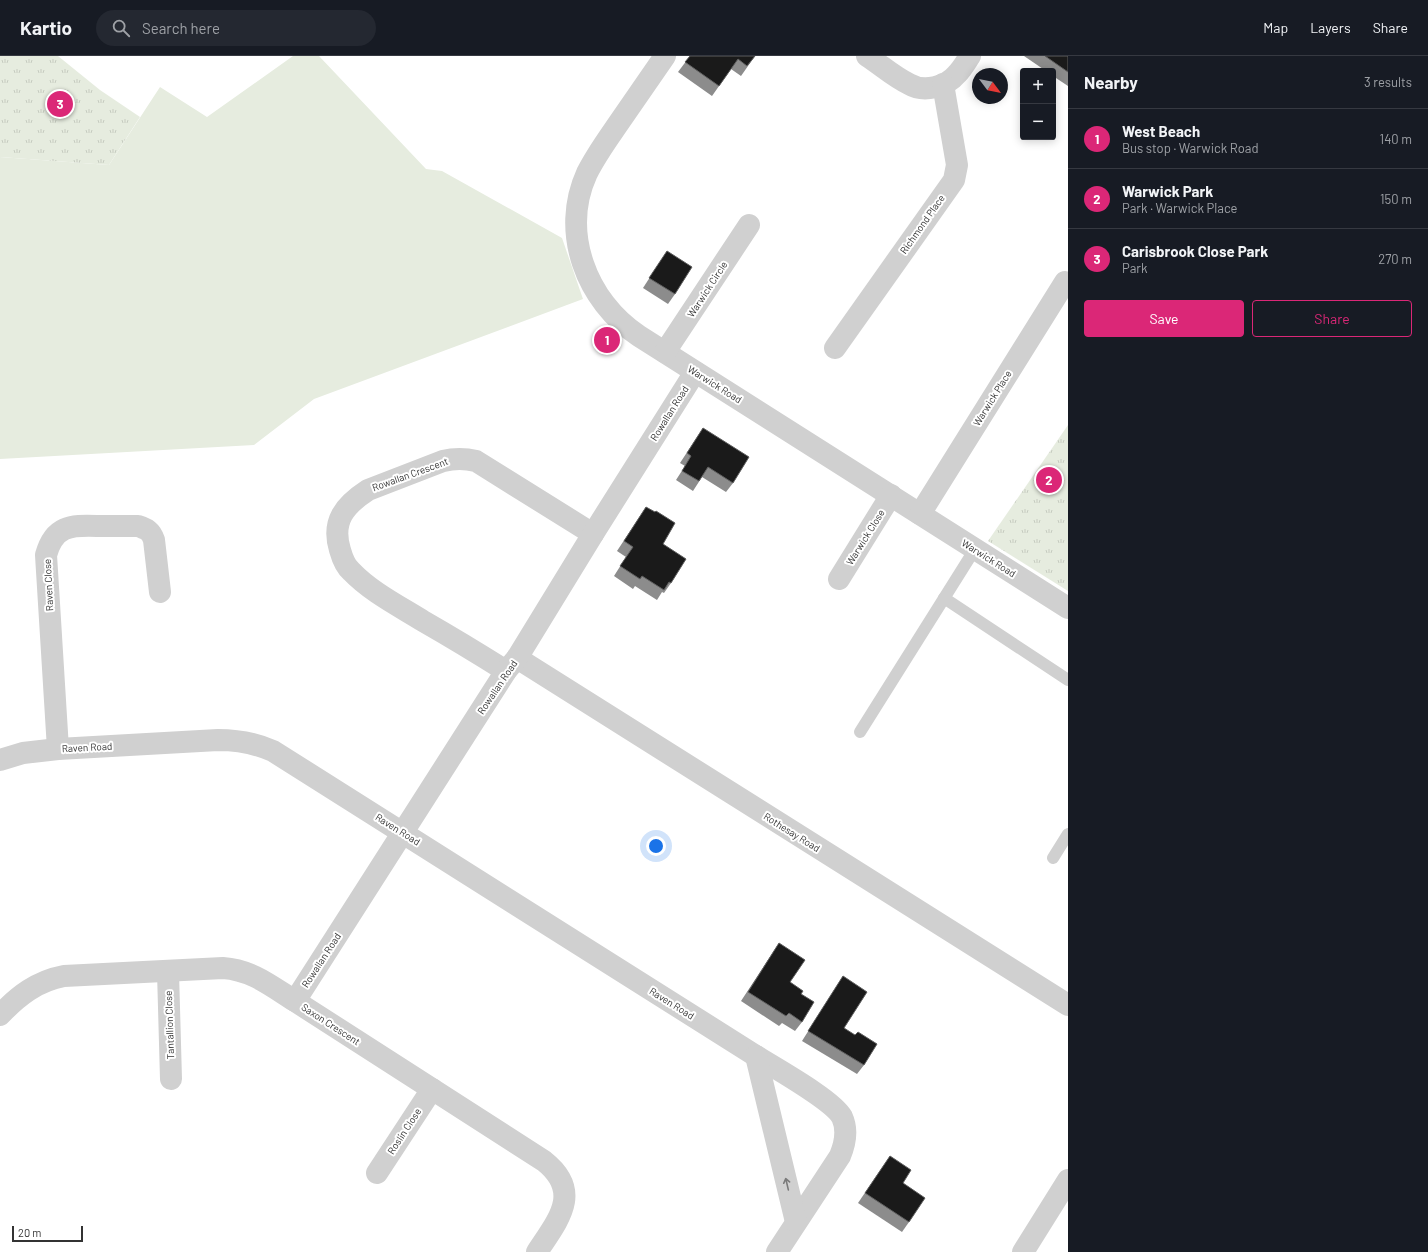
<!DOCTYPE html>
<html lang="en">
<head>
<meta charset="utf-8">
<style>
	body { margin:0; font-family:Barlow,sans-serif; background:#242831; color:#f1f3f6 }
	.controls { position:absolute; right:12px; top:12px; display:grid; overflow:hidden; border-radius:4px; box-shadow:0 2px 10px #0003 }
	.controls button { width:36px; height:36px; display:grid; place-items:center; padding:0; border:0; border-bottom:1px solid #363941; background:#171b24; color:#f1f3f6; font:20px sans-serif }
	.compass { position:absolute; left:972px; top:12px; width:36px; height:36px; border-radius:50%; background:#171b24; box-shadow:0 2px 10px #0003; rotate:122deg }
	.scale { position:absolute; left:12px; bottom:10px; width:71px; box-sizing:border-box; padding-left:4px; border:2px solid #333; border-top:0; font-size:11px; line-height:14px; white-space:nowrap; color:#333; -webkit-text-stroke:3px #fff; paint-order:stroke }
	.you { position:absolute; left:656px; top:790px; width:14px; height:14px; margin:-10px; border:3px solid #fff; border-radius:50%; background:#1a73e8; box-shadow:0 0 0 6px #1a73e833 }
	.badge { display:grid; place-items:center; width:26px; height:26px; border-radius:50%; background:#db2777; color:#fff; font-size:13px; font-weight:700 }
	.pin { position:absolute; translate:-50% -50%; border:2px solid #fff; box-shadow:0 1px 4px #0006 }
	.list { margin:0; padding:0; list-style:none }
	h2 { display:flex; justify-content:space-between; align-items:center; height:52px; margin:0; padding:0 16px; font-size:17px }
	h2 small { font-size:13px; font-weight:400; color:#9ea1a6 }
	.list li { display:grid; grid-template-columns:26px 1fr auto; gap:12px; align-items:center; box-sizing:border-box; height:60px; padding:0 16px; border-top:1px solid #363941 }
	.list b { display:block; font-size:15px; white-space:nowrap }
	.list p { margin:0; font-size:13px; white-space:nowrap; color:#9ea1a6 }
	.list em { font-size:13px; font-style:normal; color:#9ea1a6 }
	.actions { display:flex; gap:8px; padding:12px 16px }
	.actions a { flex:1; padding:9px 0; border:1px solid #db2777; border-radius:4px; text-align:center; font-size:14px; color:#db2777 }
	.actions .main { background:#db2777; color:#fff }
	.icon { flex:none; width:22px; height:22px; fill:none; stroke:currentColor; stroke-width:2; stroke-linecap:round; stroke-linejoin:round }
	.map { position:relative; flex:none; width:1068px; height:1196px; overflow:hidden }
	header { display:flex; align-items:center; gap:24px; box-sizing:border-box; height:56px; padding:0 20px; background:#171b24; border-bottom:1px solid #363941 }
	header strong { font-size:19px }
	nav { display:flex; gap:22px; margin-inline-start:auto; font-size:14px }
	.search { width:280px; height:36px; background:#242831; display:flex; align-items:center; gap:10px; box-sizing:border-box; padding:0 14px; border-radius:22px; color:#9ea1a6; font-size:15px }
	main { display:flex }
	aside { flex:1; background:#171b24 }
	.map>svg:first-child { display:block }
	.grass { fill:#e6ecdf }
	.park { fill:url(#park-tufts) }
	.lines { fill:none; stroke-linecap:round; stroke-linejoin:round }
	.lane { stroke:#d0d0d0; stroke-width:12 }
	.street { stroke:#d0d0d0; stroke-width:22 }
	.wall { fill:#8c8c8c }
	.building { fill:#1a1a1a; stroke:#5f5f5f }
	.oneway { stroke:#7a7a7a }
	.labels { text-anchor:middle; stroke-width:4; stroke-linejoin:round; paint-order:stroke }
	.street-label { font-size:10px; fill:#333; stroke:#fff }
</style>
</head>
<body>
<header>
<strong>Kartio</strong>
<div class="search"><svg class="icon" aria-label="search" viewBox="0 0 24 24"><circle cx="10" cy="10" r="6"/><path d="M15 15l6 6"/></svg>Search here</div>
<nav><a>Map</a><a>Layers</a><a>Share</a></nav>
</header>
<main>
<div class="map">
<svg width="1068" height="1196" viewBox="0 0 1068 1196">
	<defs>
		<pattern id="park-tufts" width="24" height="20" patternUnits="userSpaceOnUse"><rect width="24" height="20" fill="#e6ecdf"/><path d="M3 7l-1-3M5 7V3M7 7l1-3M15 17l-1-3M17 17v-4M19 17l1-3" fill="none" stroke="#c6cbc0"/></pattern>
	</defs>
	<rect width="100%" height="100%" fill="#fff"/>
	<path class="grass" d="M293,0H319L426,113L442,115L562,182L583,243L314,343L254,389L0,403V101L109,109L160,31L207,61Z"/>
	<g class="park">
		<path d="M0,0H58L100,34L140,61L109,109L0,101Z"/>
		<path d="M1068,369V535L988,485Z"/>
	</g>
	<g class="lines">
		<g class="lane">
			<path d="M944,542L1068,624"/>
			<path d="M860,676L975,493"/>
			<path d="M1053,802L1068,778"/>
		</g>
		<g class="street">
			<path d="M665,0C649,23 634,45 618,68C607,84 596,99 587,117C560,176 586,245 639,280L1068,552"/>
			<path d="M867,0C881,9 894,21 909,28C924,37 946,31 957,18C962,13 966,6 970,0"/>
			<path d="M835,292L954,124L957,109L943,28"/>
			<path d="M665,296L749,169"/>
			<path d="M920,458L1065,226"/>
			<path d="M839,523L891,439"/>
			<path d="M517,602L1068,949"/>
			<path d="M506,615C479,598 451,581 423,565C399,550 371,536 351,515C345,510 342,501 340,494C331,465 345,449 368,434L443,405C455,402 464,402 476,405L593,478"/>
			<path d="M58,693L46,499C54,470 70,469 97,470C111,470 124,470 138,470C147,473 151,475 154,484L160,536"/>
			<path d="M0,704L23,697L58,693L218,684C238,684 255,687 273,695L756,1000C775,1012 833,1044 842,1061C848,1074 845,1088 840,1100L777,1196"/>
			<path d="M168,916L171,1023"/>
			<path d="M295,945L506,615L517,602L593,478L695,316"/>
			<path d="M0,959C18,940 37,925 64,920L223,912C252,914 271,930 295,945L544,1105C583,1136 558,1164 537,1196"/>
			<path d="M756,1000L796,1166"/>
			<path d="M377,1117L432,1033"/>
			<path d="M1023,1196L1068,1124"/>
		</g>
	</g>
	<g class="wall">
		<path d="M690,0H755L741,20L731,13L712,40L678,16Z"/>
		<path d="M1024,0H1068V30L1053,20V15H1046Z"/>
		<path d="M667,195L675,238L668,248L643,232Z"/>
		<path d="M703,372L733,427L726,436L702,421L693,435L676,424L685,410L680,407Z"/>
		<path d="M646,451L663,488L671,527L664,537L662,536L657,544L635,530L633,533L614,520L626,501L617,495Z"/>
		<path d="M779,887L790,926L801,938L802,966L795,975L782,967L779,970L741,945Z"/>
		<path d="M843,920L844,972L864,1009L857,1018L802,985Z"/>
		<path d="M890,1100L903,1127L909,1166L902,1176L858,1147Z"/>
	</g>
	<g class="building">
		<path d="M690,0H755L747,10L738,3L719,30L685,6Z"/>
		<path d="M1045,0H1068V16Z"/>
		<path d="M667,195L692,211L675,238L649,222Z"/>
		<path d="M703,372L749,401L733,427L708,411L699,425L682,415L691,400L687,397Z"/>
		<path d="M646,451L655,456L656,455L675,467L663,488L686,503L671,527L669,526L664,534L642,520L640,523L620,510L633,491L624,485Z"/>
		<path d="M779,887L805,904L790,926L803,935L801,938L814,946L802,966L789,957L786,960L748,936Z"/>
		<path d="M843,920L867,936L844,972L855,979L858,976L877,988L864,1009L808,975Z"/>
		<path d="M890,1100L911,1114L903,1127L925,1142L909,1166L865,1137Z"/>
	</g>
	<defs><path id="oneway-shaft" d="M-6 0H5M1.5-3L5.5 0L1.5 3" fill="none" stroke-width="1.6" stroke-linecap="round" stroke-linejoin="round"/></defs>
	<use class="oneway" href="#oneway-shaft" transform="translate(787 1128) rotate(-103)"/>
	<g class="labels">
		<g class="street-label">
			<text transform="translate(922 168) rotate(-55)" y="4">Richmond Place</text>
			<text transform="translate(707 233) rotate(-57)" y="4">Warwick Circle</text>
			<text transform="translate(715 328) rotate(32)" y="4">Warwick Road</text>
			<text transform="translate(992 342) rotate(-58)" y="4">Warwick Place</text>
			<text transform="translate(669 357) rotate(-58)" y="4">Rowallan Road</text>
			<text transform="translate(410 418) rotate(-20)" y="4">Rowallan Crescent</text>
			<text transform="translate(865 481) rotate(-58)" y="4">Warwick Close</text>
			<text transform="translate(989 502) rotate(32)" y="4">Warwick Road</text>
			<text transform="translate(48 529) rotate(-93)" y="4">Raven Close</text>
			<text transform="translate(497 631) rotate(-56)" y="4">Rowallan Road</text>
			<text transform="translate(87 691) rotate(-3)" y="4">Raven Road</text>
			<text transform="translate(398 773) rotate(32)" y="4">Raven Road</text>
			<text transform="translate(792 776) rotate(32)" y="4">Rothesay Road</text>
			<text transform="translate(321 904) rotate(-57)" y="4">Rowallan Road</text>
			<text transform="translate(672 947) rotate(32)" y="4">Raven Road</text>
			<text transform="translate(331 968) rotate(33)" y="4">Saxon Crescent</text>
			<text transform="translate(169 969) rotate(-92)" y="4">Tantallion Close</text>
			<text transform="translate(404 1075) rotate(-57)" y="4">Roslin Close</text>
		</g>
	</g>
</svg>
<div class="controls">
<button>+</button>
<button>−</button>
</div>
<svg class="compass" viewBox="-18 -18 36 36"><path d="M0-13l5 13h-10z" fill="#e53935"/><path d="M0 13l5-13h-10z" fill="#9ea1a6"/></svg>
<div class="scale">20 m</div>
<div class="you"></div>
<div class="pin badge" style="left:607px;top:284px">1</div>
<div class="pin badge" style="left:1049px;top:424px">2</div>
<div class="pin badge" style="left:60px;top:48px">3</div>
</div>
<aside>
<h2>Nearby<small>3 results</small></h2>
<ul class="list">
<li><span class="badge">1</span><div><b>West Beach</b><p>Bus stop · Warwick Road</p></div><em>140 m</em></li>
<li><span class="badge">2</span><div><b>Warwick Park</b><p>Park · Warwick Place</p></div><em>150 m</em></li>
<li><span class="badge">3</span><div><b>Carisbrook Close Park</b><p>Park</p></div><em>270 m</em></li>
</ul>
<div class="actions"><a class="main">Save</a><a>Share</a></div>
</aside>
</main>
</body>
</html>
